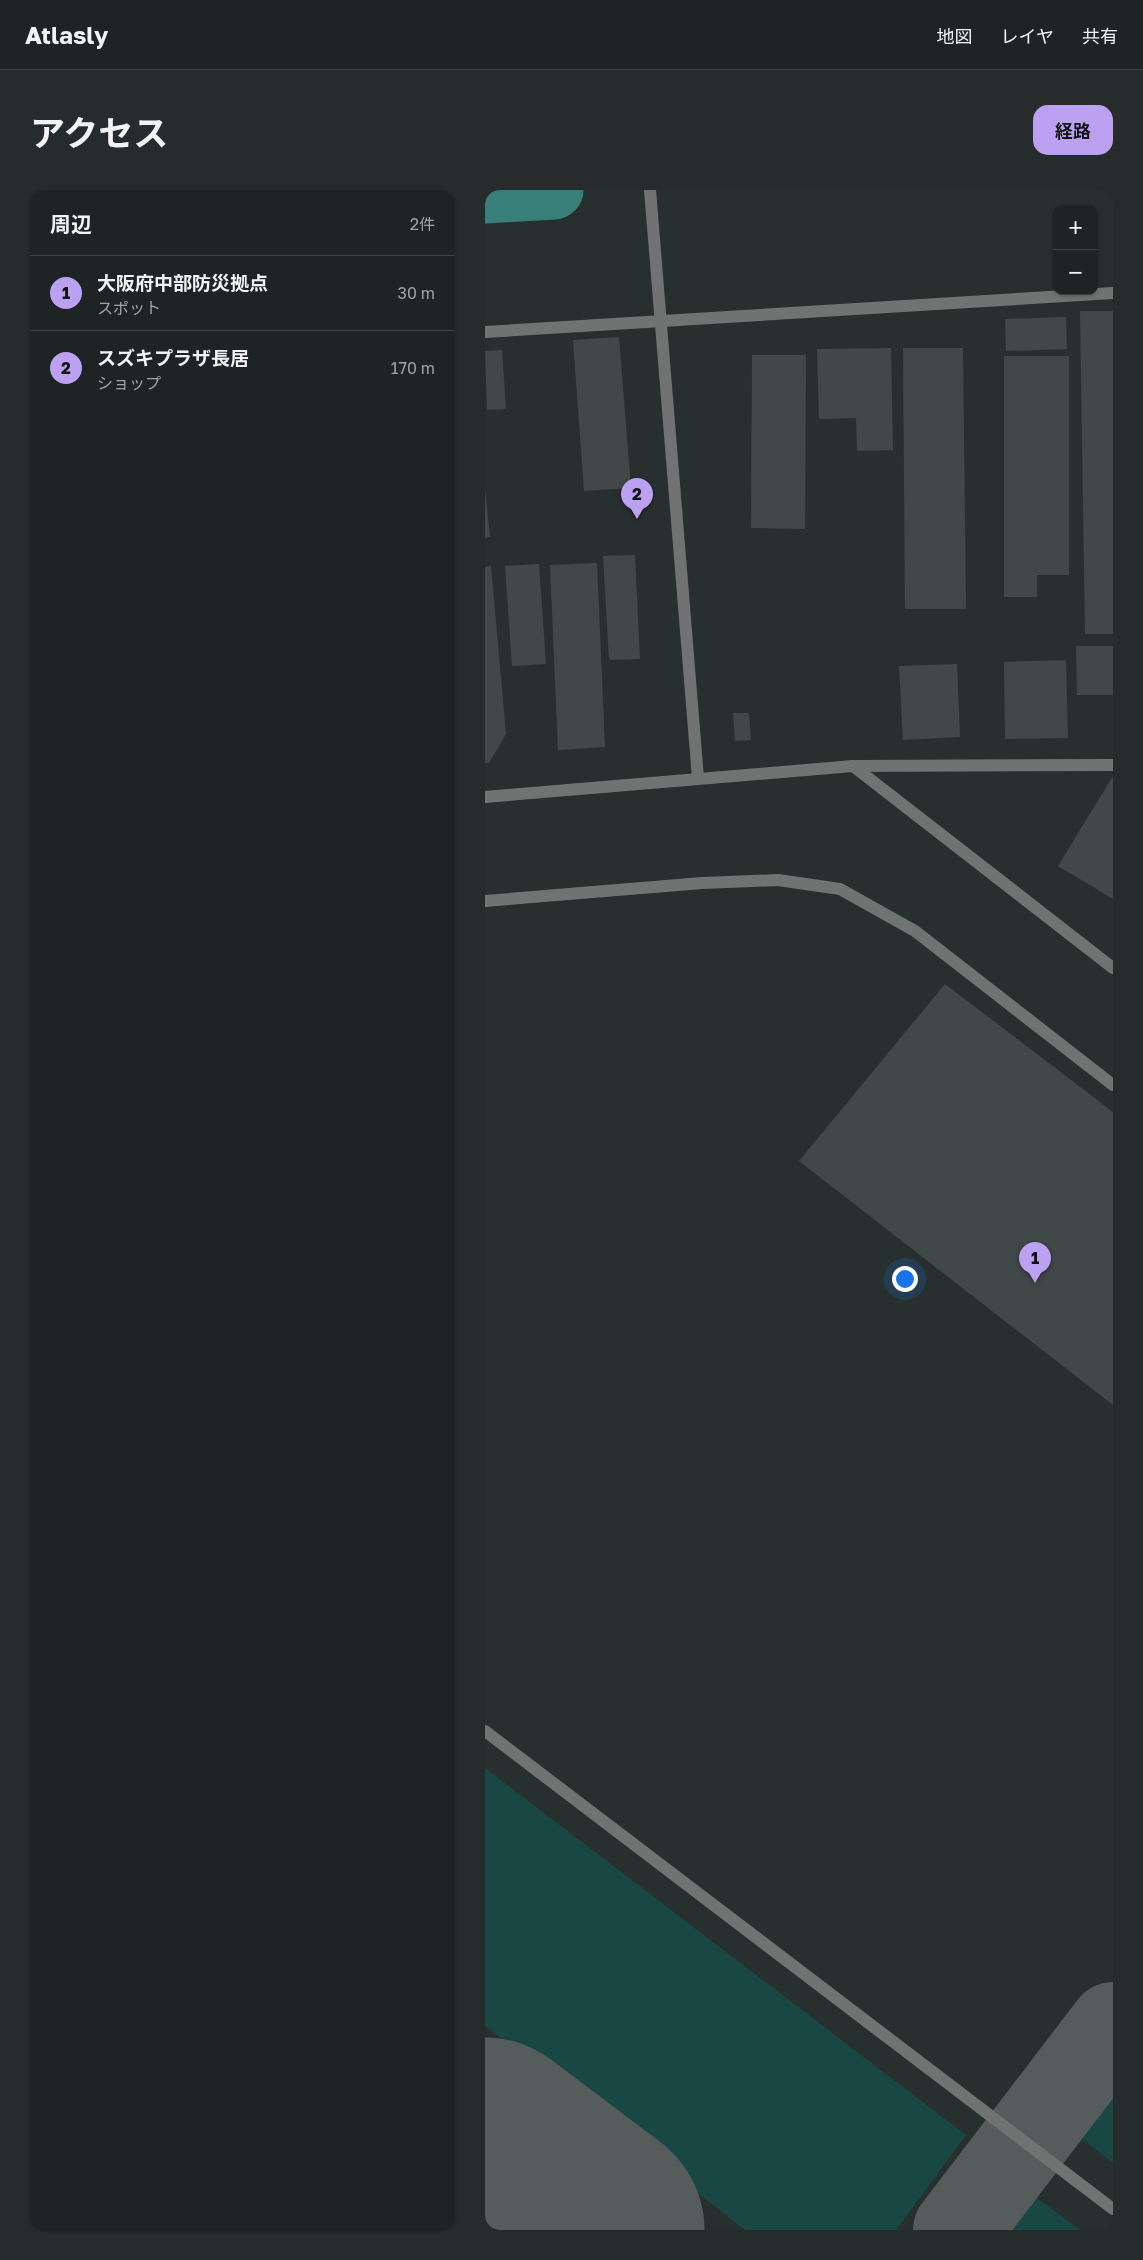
<!DOCTYPE html>
<html lang="ja">
<head>
<meta charset="utf-8">
<style>
	body { margin:0; font-family:"Golos Text","Noto Sans JP",sans-serif; background:#262c2b; color:#f1f3f6 }
	.controls { position:absolute; right:15px; top:15px; display:grid; overflow:hidden; border-radius:10px; box-shadow:0 1px 4px #0004 }
	.controls button { width:45px; height:45px; display:grid; place-items:center; padding:0; border:0; border-bottom:1px solid #3c4141; background:#1e2423; color:#f1f3f6; font:25px sans-serif }
	.you { position:absolute; left:419px; top:1088px; width:18px; height:18px; margin:-12px; border:4px solid #fff; border-radius:50%; background:#1a73e8; box-shadow:0 0 0 8px #1a73e833 }
	.badge { display:grid; place-items:center; width:32px; height:32px; border-radius:50%; background:#bca0f2; color:#111; font-size:16px; font-weight:700 }
	.pin { position:absolute; translate:-50% -41px; filter:drop-shadow(0 1px 2px #0008) }
	.pin::after { content:''; position:absolute; top:26px; width:18px; height:15px; background:inherit; clip-path:polygon(0 0,100% 0,50% 100%) }
	.list { margin:0; padding:0; list-style:none }
	h2 { display:flex; justify-content:space-between; align-items:center; height:65px; margin:0; padding:0 20px; font-size:21px }
	h2 small { font-size:16px; font-weight:400; color:#a1a4a6 }
	.list li { display:grid; grid-template-columns:32px 1fr auto; gap:15px; align-items:center; box-sizing:border-box; height:75px; padding:0 20px; border-top:1px solid #3c4141 }
	.list b { display:block; font-size:19px; white-space:nowrap }
	.list p { margin:0; font-size:16px; white-space:nowrap; color:#a1a4a6 }
	.list em { font-size:16px; font-style:normal; color:#a1a4a6 }
	.map { position:relative; flex:none; width:628px; height:2040px; overflow:hidden; border-radius:15px }
	header { display:flex; align-items:center; gap:30px; box-sizing:border-box; height:70px; padding:0 25px; background:#1e2423; border-bottom:1px solid #3c4141 }
	header strong { font-size:24px }
	nav { display:flex; gap:28px; margin-inline-start:auto; font-size:18px }
	.intro { display:flex; align-items:center; justify-content:space-between; box-sizing:border-box; height:120px; padding:0 30px }
	h1 { margin:0; font-size:35px }
	.button { padding:12px 22px; border-radius:15px; background:#bca0f2; color:#111; font-size:18px; font-weight:700 }
	main { display:flex; gap:30px; padding:0 30px }
	aside { flex:1; background:#1e2423; border-radius:15px; box-shadow:0 1px 4px #0004 }
	.map>svg:first-child { display:block }
	.green { fill:#194744 }
	.lines { fill:none; stroke-linecap:round; stroke-linejoin:round }
	.river { stroke:#387e79; stroke-width:59 }
	.taxiway { stroke:#565c5c; stroke-width:88 }
	.runway { stroke:#565c5c; stroke-width:219 }
	.building { fill:#414948 }
	.minor { stroke:#6f7372; stroke-width:12 }
</style>
</head>
<body>
<header>
<strong>Atlasly</strong>
<nav><a>地図</a><a>レイヤ</a><a>共有</a></nav>
</header>
<div class="intro"><h1>アクセス</h1><a class="button">経路</a></div>
<main>
<aside>
<h2>周辺<small>2件</small></h2>
<ul class="list">
<li><span class="badge">1</span><div><b>大阪府中部防災拠点</b><p>スポット</p></div><em>30 m</em></li>
<li><span class="badge">2</span><div><b>スズキプラザ長居</b><p>ショップ</p></div><em>170 m</em></li>
</ul>
</aside>
<div class="map">
<svg width="628" height="2040" viewBox="0 0 628 2040">
	<rect width="100%" height="100%" fill="#28302f"/>
	<g class="green">
		<path d="M0,1578L481,1945L411,2040H260L0,1836Z"/>
		<path d="M628,1899V1973L593,1945Z"/>
		<path d="M549,2006L595,2040H522Z"/>
	</g>
	<g class="lines">
		<path class="river" d="M0,4L69,0"/>
		<path class="taxiway" d="M472,2040L628,1836"/>
		<path class="runway" d="M0,1957L110,2040"/>
	</g>
	<g class="building">
		<path d="M595,121H628V444H600Z"/>
		<path d="M581,127L582,159L521,161L520,129Z"/>
		<path d="M134,147L146,298L99,301L88,150Z"/>
		<path d="M406,158L408,260L372,261L371,228L334,229L332,159Z"/>
		<path d="M418,158H478L481,419H420Z"/>
		<path d="M17,160L21,219L2,220L0,161Z"/>
		<path d="M267,165H321L320,339L266,338Z"/>
		<path d="M519,166H584V385H552V407H519Z"/>
		<path d="M0,299L5,347L0,348Z"/>
		<path d="M150,365L155,469L124,470L118,366Z"/>
		<path d="M112,373L120,557L73,560L65,375Z"/>
		<path d="M54,374L61,474L27,476L20,376Z"/>
		<path d="M6,376L21,544L4,573H0V377Z"/>
		<path d="M591,456H628V505H592Z"/>
		<path d="M581,470L583,548L520,549L519,472Z"/>
		<path d="M472,474L475,547L418,550L414,476Z"/>
		<path d="M248,523H264L266,550L250,551Z"/>
		<path d="M628,586V709L573,676Z"/>
		<path d="M460,794L628,922V1215L314,971Z"/>
	</g>
	<g class="lines">
		<g class="minor">
			<path d="M165,0L213,588"/>
			<path d="M0,142L628,103"/>
			<path d="M368,576L628,575"/>
			<path d="M0,607L368,576L628,778"/>
			<path d="M0,711L217,693L293,690L355,699L430,741L628,895"/>
			<path d="M0,1541L628,2019"/>
		</g>
	</g>
</svg>
<div class="controls">
<button>+</button>
<button>−</button>
</div>
<div class="you"></div>
<div class="pin badge" style="left:550px;top:1093px">1</div>
<div class="pin badge" style="left:152px;top:329px">2</div>
</div>
</main>
</body>
</html>
